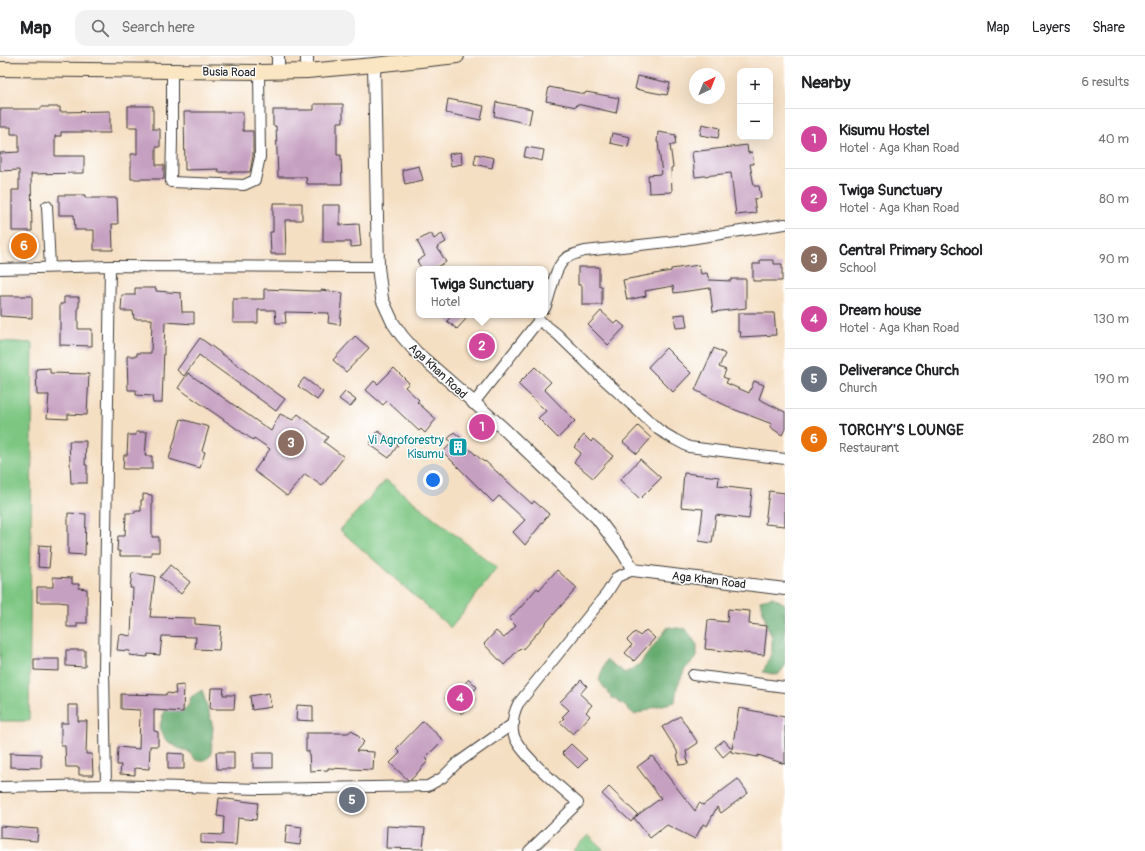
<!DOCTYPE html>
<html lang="en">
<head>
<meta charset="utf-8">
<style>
	body { margin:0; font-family:Pangolin,sans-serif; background:#f2f2f2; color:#202124 }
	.controls { position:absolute; right:12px; top:12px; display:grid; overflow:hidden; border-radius:8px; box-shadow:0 4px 16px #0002 }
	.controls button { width:36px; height:36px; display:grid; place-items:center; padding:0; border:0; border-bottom:1px solid #e0e0e0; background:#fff; color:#202124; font:20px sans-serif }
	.compass { position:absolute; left:689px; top:12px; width:36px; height:36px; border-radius:50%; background:#fff; box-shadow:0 4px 16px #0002; rotate:43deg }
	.you { position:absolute; left:433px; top:424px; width:14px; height:14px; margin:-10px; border:3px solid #fff; border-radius:50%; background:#1a73e8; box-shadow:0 0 0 6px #1a73e833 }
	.badge { display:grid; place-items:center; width:26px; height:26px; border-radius:50%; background:#b45309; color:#fff; font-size:13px; font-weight:700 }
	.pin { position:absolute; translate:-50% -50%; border:2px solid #fff; box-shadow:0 1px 4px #0006 }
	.popup { position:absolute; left:416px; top:210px; width:132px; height:52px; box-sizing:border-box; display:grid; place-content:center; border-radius:8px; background:#fff; filter:drop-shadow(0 1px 3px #0005); font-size:13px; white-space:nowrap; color:#757577 }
	.popup b { font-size:15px; color:#202124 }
	.popup::after { content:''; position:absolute; left:50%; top:100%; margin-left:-8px; border:8px solid transparent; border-top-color:#fff }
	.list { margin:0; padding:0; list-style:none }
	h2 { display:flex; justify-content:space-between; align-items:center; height:52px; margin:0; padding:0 16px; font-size:17px }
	h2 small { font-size:13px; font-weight:400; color:#757577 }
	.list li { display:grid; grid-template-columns:26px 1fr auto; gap:12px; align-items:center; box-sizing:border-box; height:60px; padding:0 16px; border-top:1px solid #e0e0e0 }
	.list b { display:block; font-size:15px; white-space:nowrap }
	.list p { margin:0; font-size:13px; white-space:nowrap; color:#757577 }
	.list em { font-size:13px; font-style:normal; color:#757577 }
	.icon { flex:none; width:22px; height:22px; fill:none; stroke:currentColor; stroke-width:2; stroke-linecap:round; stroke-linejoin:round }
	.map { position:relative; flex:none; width:785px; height:795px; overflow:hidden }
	header { display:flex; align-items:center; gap:24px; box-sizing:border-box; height:56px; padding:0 20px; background:#fff; border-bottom:1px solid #e0e0e0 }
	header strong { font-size:19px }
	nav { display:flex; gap:22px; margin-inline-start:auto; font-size:14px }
	.search { width:280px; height:36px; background:#f2f2f2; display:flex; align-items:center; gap:10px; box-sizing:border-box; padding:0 14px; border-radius:12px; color:#757577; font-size:15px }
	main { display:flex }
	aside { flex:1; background:#fff }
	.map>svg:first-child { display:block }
	.green { fill:#7dc682; stroke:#4c714f }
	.forest { fill:#66ab70; stroke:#416446 }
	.building { fill:#c6a0c1 }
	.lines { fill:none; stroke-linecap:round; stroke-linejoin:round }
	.minor-casing { stroke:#3d3935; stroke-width:12 }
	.tertiary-casing { stroke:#3d3935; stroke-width:14 }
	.secondary-casing { stroke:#3d3935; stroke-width:16 }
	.minor { stroke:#fff; stroke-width:10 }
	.tertiary { stroke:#fff; stroke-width:12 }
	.secondary { stroke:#fbe6c3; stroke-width:14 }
	.labels { text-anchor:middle; stroke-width:3; stroke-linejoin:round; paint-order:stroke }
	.street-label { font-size:12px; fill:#1c1c1c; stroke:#fff }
	.culture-label { font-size:12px; fill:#0d838f; stroke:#fff; text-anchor:end }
</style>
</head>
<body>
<header>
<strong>Map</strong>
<div class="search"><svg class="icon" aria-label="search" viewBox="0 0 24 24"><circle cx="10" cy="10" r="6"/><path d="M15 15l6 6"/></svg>Search here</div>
<nav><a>Map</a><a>Layers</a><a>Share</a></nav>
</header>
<main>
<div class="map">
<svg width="785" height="795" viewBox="0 0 785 795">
	<rect width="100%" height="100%" fill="#fff"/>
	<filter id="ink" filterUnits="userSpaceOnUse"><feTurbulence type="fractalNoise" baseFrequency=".025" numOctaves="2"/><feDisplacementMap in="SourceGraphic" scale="8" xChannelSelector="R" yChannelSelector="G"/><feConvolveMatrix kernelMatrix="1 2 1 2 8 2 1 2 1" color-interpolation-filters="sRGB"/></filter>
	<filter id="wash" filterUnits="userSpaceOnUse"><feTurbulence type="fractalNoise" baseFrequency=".012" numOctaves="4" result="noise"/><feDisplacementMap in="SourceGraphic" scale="16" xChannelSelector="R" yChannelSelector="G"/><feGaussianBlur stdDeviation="0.9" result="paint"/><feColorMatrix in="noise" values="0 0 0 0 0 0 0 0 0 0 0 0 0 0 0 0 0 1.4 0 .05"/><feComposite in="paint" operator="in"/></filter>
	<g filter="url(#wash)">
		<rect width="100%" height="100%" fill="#f5dfc3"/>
		<g class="green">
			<path d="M0,285L33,287L29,665H0Z"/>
			<path d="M386,424L497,512L451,572L340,474Z"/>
			<path d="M588,779L603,793L602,795H572Z"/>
		</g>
		<g class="forest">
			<path d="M773,541L785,548V610L778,619L763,616L772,596V581L767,570L760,544Z"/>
			<path d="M668,571L686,573L697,589V601L685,613L677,631L675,646L654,651L635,659L625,650L611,641L599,624L606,604L625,617L639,609Z"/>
			<path d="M202,634L213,671L211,699L205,704H196L188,695L178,692L166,684L159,673L165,652L181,656L188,650L191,641Z"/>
		</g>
		<g id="blocks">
			<g class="building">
				<path d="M638,20L670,27L667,39L635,33Z"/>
				<path d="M549,31L585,38L586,36L619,42L616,57L577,48L576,51L546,45Z"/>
				<path d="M448,43L484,50L481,64L446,57Z"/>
				<path d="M496,46L532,53L529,68L494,60Z"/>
				<path d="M314,48H343V66H337V99H341L342,128H307L306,121H278L276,70H273V54H314Z"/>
				<path d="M128,50H153V73H160V91H156V109H164V123H131V98H137V71H128Z"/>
				<path d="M41,51H60V56L110,55V77H90V76H61V80H55V100H84V117L31,118L32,175H12V134H19V114L0,115V97L19,96V78H11V71H0V53H41Z"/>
				<path d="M184,56H243V75H253V100L250,116H218V113L185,114Z"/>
				<path d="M702,68L720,72L718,82L700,79Z"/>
				<path d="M658,76L676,79L675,89H670L673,111L671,112L672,136L649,137L648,119L662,118L658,86H657Z"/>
				<path d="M612,77L630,81L628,91L610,87Z"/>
				<path d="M747,89L748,97L752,96L754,108H750L754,130H759L761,142L754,143L756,157L736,159L731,117L695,121L692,96Z"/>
				<path d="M526,91L544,94L542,105L524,101Z"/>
				<path d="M461,96L462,108L451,110L449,98Z"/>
				<path d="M476,98L494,102L492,112L474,108Z"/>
				<path d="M419,110L423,124L405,128L402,114Z"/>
				<path d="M59,139H85V142H117L118,168H112L113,194H94V174H75L74,159H59Z"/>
				<path d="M273,147H302V164H285L286,198H271L270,176H273Z"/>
				<path d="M323,149H340V169L359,168L361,190L351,191V186H323Z"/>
				<path d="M431,177L434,183L442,178L446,186L437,191L446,206L433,213H422L417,205L425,200L417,185Z"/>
				<path d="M760,204H774V208H782V225H753V208H760Z"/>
				<path d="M699,209L701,218L707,217L709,224L731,225V223H746V252L713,256L710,232L674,237L673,230L645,235L646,240L627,244L623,224L671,215V213Z"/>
				<path d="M578,211H599V230H602V249H582V229H578Z"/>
				<path d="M135,232H156V235L181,237L182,256H194V268L165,266L162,347H153L152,340L136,339V334H128L127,300H137V297H151L152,263H134L133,255H121L122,239H135Z"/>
				<path d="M264,233L310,235H321V234L343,237L340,269L328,267L329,257L285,256L286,267H276L275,254H258V267H233V243H264Z"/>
				<path d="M0,240H32V262L0,260Z"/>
				<path d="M64,241H79V251H78V273H92V290L60,289V248H64Z"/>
				<path d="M601,255L615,268L618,265L625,271L608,289L588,269Z"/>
				<path d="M738,257H774L776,279L740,281L741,276H738Z"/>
				<path d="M685,258L687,271L676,272L674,259Z"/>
				<path d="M452,259H461L466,263L457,273L447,265Z"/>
				<path d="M355,280L369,292L346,316L333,304Z"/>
				<path d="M200,282L285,343L276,355L199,299L184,320L177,314Z"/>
				<path d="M666,292L691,317L673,336L648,311Z"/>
				<path d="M714,292L725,298L719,311L726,314L723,321L728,323L726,327L749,337L754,325L764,329L759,343L785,356V373L782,379L770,371L772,368L733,353L695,334Z"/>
				<path d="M535,311L551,326L544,333L575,365L558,382L538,362L546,355L518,328Z"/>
				<path d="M50,312V317L89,318L87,359L68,358V363L47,362L49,339H37L36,313Z"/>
				<path d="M394,312L409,327L405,331L419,344L417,346L436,363L425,377L421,373L419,375L387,345L383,349L366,334L374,325L378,328Z"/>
				<path d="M188,317L271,375L280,358L293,364L298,358L328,381L324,386L344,401L322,430L305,418L287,440L268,425L254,415L270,393L254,382L253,384L178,332Z"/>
				<path d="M304,322L323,336L317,344L298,330Z"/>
				<path d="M345,336L356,344L350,351L339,343Z"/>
				<path d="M181,363L209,371L202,395L205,396L200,412L169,403Z"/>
				<path d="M638,370L651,382L637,398L623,386Z"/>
				<path d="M378,375L398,389L389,402L369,388Z"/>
				<path d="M136,376H147L145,400H152V413H123L124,399H127L128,379H136Z"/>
				<path d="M454,376L461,382L459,384L484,406L485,405L532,448L534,445L549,458L525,489L513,476L525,464L499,440L493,446L443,396L452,386L448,383Z"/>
				<path d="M584,379L591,386L593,383L613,400L593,422L574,406L581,397L574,391Z"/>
				<path d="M69,385H86L85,409H87V427H71Z"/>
				<path d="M640,403L661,422L640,443L620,424Z"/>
				<path d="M684,417L719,421L718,430L752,434L749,463L716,459L712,487L699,485L703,453L681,451Z"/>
				<path d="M769,435L785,437V470L765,468Z"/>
				<path d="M143,438L152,439V481H159V496H151V500H120V495H117L118,480H125L126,457H135V455H141V444H143Z"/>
				<path d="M68,457L86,458L85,499L68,498Z"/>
				<path d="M39,489L51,490L49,512L38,511Z"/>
				<path d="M170,509L190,526L181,538L160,521Z"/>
				<path d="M557,514L577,532L522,594L520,592L504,609L484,588L496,575L504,582L516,570L509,563L520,551H521L537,532L539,534Z"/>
				<path d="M132,517L155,520L150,561L195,562V568L221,570L219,594L195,593L196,581L162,580L160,599L148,598L147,601L129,599L130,595L117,594L119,578L131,580L133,532H130Z"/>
				<path d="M53,521L72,522V528H79V532L87,533V567H77V571H67V547L59,546H37V531H53Z"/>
				<path d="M728,553L750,555L749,568L767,570L764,599L705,593L708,564L727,566Z"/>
				<path d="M646,574L655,582L634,605L625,597L632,589L627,584L635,576L640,580Z"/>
				<path d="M66,594H85V611L66,610Z"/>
				<path d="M34,603H59V615L34,614Z"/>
				<path d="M469,623L477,631L471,638L475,643L462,658L445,642L456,631L459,634Z"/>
				<path d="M581,624L587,630L580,638L592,649L586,656L590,660L573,678L560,666L564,662L562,661L569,654L560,646Z"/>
				<path d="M184,629L183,656L154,654V675L158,676V690H150L149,713L135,712V719L120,718L121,709H117L118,691L139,693L140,654L121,653V638L166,639V637L176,638L175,630Z"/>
				<path d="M211,632H224L223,639H235L234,653H210Z"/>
				<path d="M269,637L271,651L252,654L250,640Z"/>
				<path d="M68,649H78V665H87L86,698H92L93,719H79V711H66L65,690H61V667H68Z"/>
				<path d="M297,649L313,650V665L296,664Z"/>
				<path d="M739,652L785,661V708L758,699V701L731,696V694L723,701L715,691L724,684L732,693Z"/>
				<path d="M680,660L698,687L686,695L688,708L679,709L677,695L662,671Z"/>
				<path d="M423,665L443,684L425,702L428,705L411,724H408L390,707L400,697L396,693Z"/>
				<path d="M352,674L364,686L356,695L374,696L373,714L328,712V714L310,715L309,695H306V677H348Z"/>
				<path d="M571,688L587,703L578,712L562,697Z"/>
				<path d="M216,696H234V713H217Z"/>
				<path d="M10,697L41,698V712L10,711Z"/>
				<path d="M168,697L184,698V713H168Z"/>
				<rect x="253" y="697" width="20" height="15"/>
				<path d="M652,700L695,755L699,747L703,749L738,723L748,737L721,757L717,751L707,770L703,768L695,783L667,769L650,782L634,762L631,766L602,738L609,731L638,759L635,761L661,742L637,711Z"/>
				<path d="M219,742L258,747L256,764L238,762L236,789L201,787V778L223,779L224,761L217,760Z"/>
				<path d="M287,769L302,771L300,789L285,787Z"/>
				<path d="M0,770L38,773L37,785L0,782Z"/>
				<path d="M387,770L425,772L423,793L386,792Z"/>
			</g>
		</g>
	</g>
	<g filter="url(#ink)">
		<use href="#blocks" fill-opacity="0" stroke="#3d3935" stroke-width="1"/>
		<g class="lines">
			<defs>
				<g id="minor">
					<path d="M172,16V84L171,126L244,129L255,124L260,101L259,16"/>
					<path d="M47,150L50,211"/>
					<path d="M0,213L110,210L378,211"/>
					<path d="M545,252C551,239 553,216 563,205C568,199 578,197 585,195L677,185L785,168"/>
					<path d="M473,348L539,264L557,278L597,317L659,374L674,383L689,391L785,403"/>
					<path d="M693,619L785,631"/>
					<path d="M106,729L104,613L110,210"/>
					<path d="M0,731L106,729L261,733L428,730L442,722L456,708L514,667"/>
					<path d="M529,795L578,747C563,733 515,695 513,676C512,667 514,656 518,648L607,537L617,521L633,514"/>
				</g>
				<g id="tertiary">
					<path d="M278,0V16"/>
					<path d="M307,0V15"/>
					<path d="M374,9L378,211L382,243L393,267L402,280L416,296L503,372L597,462L624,498L633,514L785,533"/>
				</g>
				<path id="secondary" d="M0,13L259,16L307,15L374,9L457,0"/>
			</defs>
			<use href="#minor" class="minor-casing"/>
			<use href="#tertiary" class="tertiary-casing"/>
			<use href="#secondary" class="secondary-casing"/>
			<use href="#minor" class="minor"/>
			<use href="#tertiary" class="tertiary"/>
			<use href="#secondary" class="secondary"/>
		</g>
	</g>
	<defs>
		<symbol id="building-square" viewBox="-11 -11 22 22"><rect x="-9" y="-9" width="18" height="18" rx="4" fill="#0f9aa8" stroke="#fff"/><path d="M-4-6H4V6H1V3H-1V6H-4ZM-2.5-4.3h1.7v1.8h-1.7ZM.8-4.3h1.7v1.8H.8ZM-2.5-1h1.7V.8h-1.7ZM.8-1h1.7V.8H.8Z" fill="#fff"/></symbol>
	</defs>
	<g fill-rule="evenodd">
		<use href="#building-square" x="447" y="380" width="22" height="22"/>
	</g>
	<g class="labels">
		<g class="street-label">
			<text transform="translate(229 16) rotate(1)" y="4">Busia Road</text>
			<text transform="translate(438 315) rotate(43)" y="4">Aga Khan Road</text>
			<text transform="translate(709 524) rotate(7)" y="4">Aga Khan Road</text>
		</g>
		<g class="culture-label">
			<text x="444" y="388">Vi Agroforestry<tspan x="444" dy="14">Kisumu</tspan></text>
		</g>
	</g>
</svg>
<div class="controls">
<button>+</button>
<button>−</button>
</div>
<svg class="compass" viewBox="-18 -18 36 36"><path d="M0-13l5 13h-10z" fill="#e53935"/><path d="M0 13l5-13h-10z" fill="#757577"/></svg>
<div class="you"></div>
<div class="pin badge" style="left:482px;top:371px;background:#d1479c">1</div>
<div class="pin badge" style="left:482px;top:290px;background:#d1479c">2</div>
<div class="popup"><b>Twiga Sunctuary</b>Hotel</div>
<div class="pin badge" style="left:291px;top:387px;background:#8d6e63">3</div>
<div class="pin badge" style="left:460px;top:642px;background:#d1479c">4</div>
<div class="pin badge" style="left:352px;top:744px;background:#6b7280">5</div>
<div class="pin badge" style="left:24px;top:190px;background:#e8710a">6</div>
</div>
<aside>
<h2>Nearby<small>6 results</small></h2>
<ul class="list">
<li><span class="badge" style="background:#d1479c">1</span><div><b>Kisumu Hostel</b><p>Hotel · Aga Khan Road</p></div><em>40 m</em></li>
<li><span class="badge" style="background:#d1479c">2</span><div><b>Twiga Sunctuary</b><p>Hotel · Aga Khan Road</p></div><em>80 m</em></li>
<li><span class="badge" style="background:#8d6e63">3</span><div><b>Central Primary School</b><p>School</p></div><em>90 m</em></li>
<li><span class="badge" style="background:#d1479c">4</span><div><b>Dream house</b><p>Hotel · Aga Khan Road</p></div><em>130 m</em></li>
<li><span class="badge" style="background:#6b7280">5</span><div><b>Deliverance Church</b><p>Church</p></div><em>190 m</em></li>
<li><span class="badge" style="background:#e8710a">6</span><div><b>TORCHY'S LOUNGE</b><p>Restaurant</p></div><em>280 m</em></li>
</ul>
</aside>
</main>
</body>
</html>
